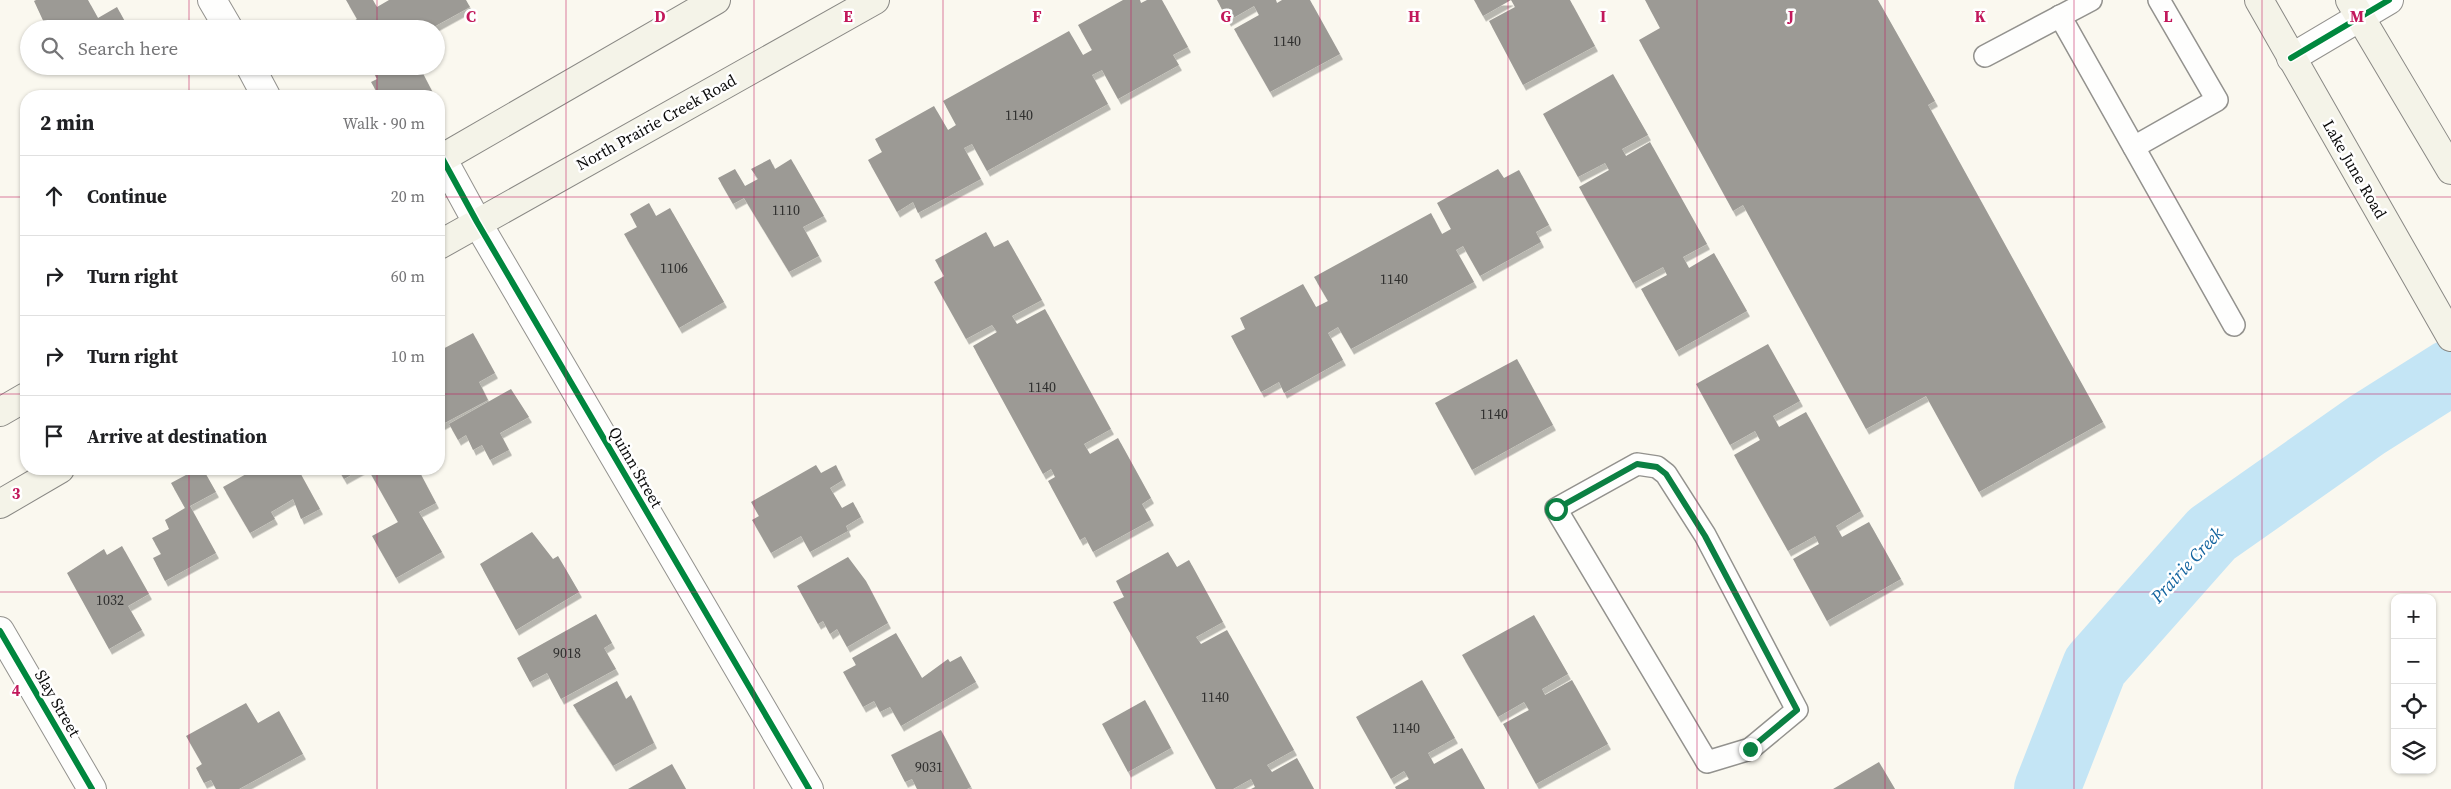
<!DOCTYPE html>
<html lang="en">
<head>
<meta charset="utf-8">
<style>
	body { margin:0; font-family:"Source Serif 4",serif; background:#f6f6f6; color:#202124 }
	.controls { position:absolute; right:15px; bottom:15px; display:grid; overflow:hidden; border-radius:10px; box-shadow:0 1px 4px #0004 }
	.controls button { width:45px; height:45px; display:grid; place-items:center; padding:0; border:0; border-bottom:1px solid #e0e0e0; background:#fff; color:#202124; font:25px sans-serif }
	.stop { position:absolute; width:15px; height:15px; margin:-11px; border:4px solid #0b8043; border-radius:50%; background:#fff }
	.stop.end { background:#0b8043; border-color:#fff; box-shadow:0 1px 5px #0008 }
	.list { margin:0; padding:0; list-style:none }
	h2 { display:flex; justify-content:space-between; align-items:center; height:65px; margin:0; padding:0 20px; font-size:21px }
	h2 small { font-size:16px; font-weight:400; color:#757577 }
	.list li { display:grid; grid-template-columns:32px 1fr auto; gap:15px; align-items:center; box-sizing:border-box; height:80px; padding:0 20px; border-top:1px solid #e0e0e0 }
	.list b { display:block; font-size:19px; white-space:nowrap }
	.list em { font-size:16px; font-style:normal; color:#757577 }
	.icon { flex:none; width:28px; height:28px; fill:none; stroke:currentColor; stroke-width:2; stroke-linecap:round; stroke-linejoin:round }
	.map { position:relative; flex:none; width:2451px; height:789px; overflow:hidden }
	.search { position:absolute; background:#fff; box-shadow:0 1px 4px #0004; left:20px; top:20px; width:425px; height:55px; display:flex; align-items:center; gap:12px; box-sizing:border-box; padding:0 18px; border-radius:28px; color:#757577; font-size:19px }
	.panel { position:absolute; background:#fff; box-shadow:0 1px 4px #0004; left:20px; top:90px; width:425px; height:385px; border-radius:20px }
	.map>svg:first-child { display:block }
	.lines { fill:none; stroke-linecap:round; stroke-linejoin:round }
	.river { stroke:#c4e5f5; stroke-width:66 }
	.building { fill:#9c9a95; filter:url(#shadow) }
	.lane-casing { stroke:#93928e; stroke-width:24 }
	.street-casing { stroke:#93928e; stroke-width:30 }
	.secondary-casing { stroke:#898884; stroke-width:30 }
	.lane { stroke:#fefefd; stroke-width:21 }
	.street { stroke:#fefefd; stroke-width:28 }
	.secondary { stroke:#f4f3e8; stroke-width:28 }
	.cycleway-casing { stroke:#fff; stroke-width:9 }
	.cycleway { stroke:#00873e; stroke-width:6 }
	.route { stroke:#0b8043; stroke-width:6 }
	.grid { fill:none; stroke:#c2185b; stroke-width:1; stroke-opacity:0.55 }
	.labels { text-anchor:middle; stroke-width:5; stroke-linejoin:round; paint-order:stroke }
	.number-label { font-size:14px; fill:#2f2f2e }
	.street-label { font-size:16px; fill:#0b0b0b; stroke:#fff }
	.water-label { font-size:18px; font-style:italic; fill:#13649f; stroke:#fff }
	.grid-label { font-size:16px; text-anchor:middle; font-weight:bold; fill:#c2185b; stroke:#fff; stroke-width:5; stroke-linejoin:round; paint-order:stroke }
</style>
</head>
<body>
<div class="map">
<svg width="2451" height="789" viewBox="0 0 2451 789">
	<defs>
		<filter id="shadow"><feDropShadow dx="3" dy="5.5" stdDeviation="0" flood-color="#0004"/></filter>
	</defs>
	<rect width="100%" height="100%" fill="#faf8ef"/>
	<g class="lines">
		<path class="river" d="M2047,789L2095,666L2212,534L2367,425L2451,372"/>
	</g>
	<g class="building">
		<path d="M36,0H88L98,18L117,7L129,29H47L34,1Z"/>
		<path d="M346,0H373L377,7L389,0H466L470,7L430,29H349L347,25L357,19Z"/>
		<path d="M1123,0H1140L1141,3L1147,0H1162L1188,47L1173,55L1179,65L1118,99L1102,70L1092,75L1108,104L987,171L972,144L964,148L981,179L918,213L913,202L897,212L868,160L882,152L875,139L934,106L948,130L956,125L943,101L1069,31L1083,55L1092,50L1078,25Z"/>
		<path d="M1217,0H1276L1277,3L1282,0H1310L1340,54L1270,92L1234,29L1259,15L1254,6L1228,21Z"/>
		<path d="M1474,0H1570L1595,46L1523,85L1489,21L1515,7L1511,0L1483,16Z"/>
		<path d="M1645,0H1878L1935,101L1928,105L2103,422L1979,492L1926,396L1866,429L1743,205L1733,211L1639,40L1660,28Z"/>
		<path d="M370,66H419L432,91L423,96H379L371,82L377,79Z"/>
		<path d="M1613,74L1648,135L1622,149L1626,156L1650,142L1707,244L1683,257L1689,268L1714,253L1747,311L1676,351L1641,289L1667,275L1663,267L1633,283L1579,187L1609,170L1605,163L1578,177L1543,114Z"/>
		<path d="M770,159L775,169L791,159L824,216L803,227L819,256L789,272L744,198L733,204L718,178L735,169L745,186L758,179L751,169Z"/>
		<path d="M1498,169L1504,178L1519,170L1549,225L1536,232L1541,242L1480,276L1463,246L1456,250L1474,282L1351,349L1338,327L1328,333L1343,360L1284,393L1279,382L1261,392L1231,336L1245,329L1240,318L1303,284L1316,307L1328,301L1314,277L1431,213L1442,234L1451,229L1437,203Z"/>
		<path d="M649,203L656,216L670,208L724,302L679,328L624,234L637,227L630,214Z"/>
		<path d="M986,232L994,247L1008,240L1042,300L1012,316L1017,324L1045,309L1111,429L1084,444L1090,454L1118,438L1151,498L1142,504L1151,520L1093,552L1085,537L1080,540L1048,481L1055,477L1051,469L1043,474L973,346L997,332L992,325L966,339L934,282L944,276L935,260Z"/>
		<path d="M473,333L495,373L479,382L488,400L439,426V351Z"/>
		<path d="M1768,344L1800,401L1773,416L1779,427L1806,412L1861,511L1836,526L1842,537L1869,522L1901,579L1827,621L1793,559L1819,544L1815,536L1788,551L1734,455L1760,440L1755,431L1730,445L1696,384Z"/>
		<path d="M1517,359L1553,425L1472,470L1435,403Z"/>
		<path d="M511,389L529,417L500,433L509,450L490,460L482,445L473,450L466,435L458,440L449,424Z"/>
		<path d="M816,465L821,473L836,465L843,480L830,488L842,508L853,502L861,517L846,526L848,531L810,552L801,536L771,553L752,520L759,516L751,502Z"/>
		<path d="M197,469H203L216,492L190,506L216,553L165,581L153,558L161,554L152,538L169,529L165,520L185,508L171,483Z"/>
		<path d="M255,469H298L320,509L301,519L293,499L271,512L275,519L250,533L223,487Z"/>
		<path d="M338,469H362L344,479Z"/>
		<path d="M368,469H418L436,503L419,512L442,552L396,578L372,536L398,522Z"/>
		<path d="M532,532L553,559L558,556L579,592L516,630L480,564Z"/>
		<path d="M122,546L149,594L128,606L142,630L109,649L67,573L104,549L107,555Z"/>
		<path d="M1168,552L1177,567L1189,560L1223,622L1196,637L1201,644L1227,630L1294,750L1267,765L1272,772L1297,758L1314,789H1251L1255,787L1251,779L1233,789H1216L1113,602L1124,597L1116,581Z"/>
		<path d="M848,557L866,581L888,623L847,647L837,629L830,634L823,621L818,624L797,586Z"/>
		<path d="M596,614L612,643L604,648L616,669L561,699L547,673L530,682L517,658Z"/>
		<path d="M1534,615L1568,674L1542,689L1545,695L1572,680L1608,744L1536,784L1503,724L1529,710L1524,702L1498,717L1462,655Z"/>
		<path d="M896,633L922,678L948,659L950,662L961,656L976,682L901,726L890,707L880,712L874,701L863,707L843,672L856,665L852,658Z"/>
		<path d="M1422,680L1455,738L1428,753L1434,764L1462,748L1485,789H1396L1395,787L1409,779L1404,771L1391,779L1356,717Z"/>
		<path d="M617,681L626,699L631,695L654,743L613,766L573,705Z"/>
		<path d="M1145,700L1171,748L1128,772L1102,724Z"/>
		<path d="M246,703L258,723L279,711L303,754L239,789H216L211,780L204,783L196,768L202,764L186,736Z"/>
		<path d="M941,730L971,787L967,789H917L912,779L905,782L891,755Z"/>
		<path d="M1879,762L1895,789H1833Z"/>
		<path d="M672,764L686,789H628Z"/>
	</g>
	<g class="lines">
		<defs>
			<g id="lane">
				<path d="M2060,16L2234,325"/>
				<path d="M1985,56L2091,0"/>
				<path d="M2134,147L2217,100L2159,0"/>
				<path d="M1637,464L1657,467L1666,474L1705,535L1797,710L1750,749L1707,762L1556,509Z"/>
			</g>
			<g id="street">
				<path d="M212,0L229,29"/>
				<path d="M2291,58L2389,0"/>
				<path d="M250,66L266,96"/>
				<path d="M442,158L477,222L809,789"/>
				<path d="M0,631L92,789"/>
			</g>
			<g id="secondary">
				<path d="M2259,0L2451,337"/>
				<path d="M2350,0L2451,170"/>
				<path d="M439,160L716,0"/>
				<path d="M439,245L875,0"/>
				<path d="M0,412L26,397"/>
				<path d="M0,504L60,469"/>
			</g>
		</defs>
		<use href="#lane" class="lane-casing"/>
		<use href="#street" class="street-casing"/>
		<use href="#secondary" class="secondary-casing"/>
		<use href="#lane" class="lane"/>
		<use href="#street" class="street"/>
		<use href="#secondary" class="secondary"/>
		<defs>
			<g id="cycleway">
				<path d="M2291,58L2389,0"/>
				<path d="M442,158L477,222L809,789"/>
				<path d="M0,631L92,789"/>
			</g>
		</defs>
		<use href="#cycleway" class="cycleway-casing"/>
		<use href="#cycleway" class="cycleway"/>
	</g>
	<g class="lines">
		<path class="route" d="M1556,509L1637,464L1657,467L1666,474L1705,536L1797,710L1750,749"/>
	</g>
	<path class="grid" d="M189,0V29M377,0V29M566,0V789M754,0V789M943,0V789M1131,0V789M1320,0V789M1508,0V789M1697,0V789M1885,0V789M2074,0V789M2262,0V789M189,66V96M377,66V96M0,197H26M439,197H2451M0,394H26M439,394H2451M189,469V789M377,469V789M0,592H2451"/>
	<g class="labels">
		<g class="number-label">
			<text x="1287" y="46">1140</text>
			<text x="1019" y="120">1140</text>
			<text x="786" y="215">1110</text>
			<text x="674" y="273">1106</text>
			<text x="1394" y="284">1140</text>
			<text x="1042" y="392">1140</text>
			<text x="1494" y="419">1140</text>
			<text x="110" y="605">1032</text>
			<text x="567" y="658">9018</text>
			<text x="1215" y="702">1140</text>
			<text x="1406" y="733">1140</text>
			<text x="929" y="772">9031</text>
		</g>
		<g class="street-label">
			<text transform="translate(656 122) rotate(-29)" y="6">North Prairie Creek Road</text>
			<text transform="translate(2355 169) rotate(60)" y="6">Lake June Road</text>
			<text transform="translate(636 467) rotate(60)" y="6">Quinn Street</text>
			<text transform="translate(58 703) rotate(60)" y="6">Slay Street</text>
		</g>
		<g class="water-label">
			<text transform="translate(2187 565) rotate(-47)" y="6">Prairie Creek</text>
		</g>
	</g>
	<g class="grid-label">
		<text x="471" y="22">C</text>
		<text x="660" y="22">D</text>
		<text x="848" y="22">E</text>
		<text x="1037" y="22">F</text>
		<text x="1226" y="22">G</text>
		<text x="1414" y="22">H</text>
		<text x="1603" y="22">I</text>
		<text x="1791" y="22">J</text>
		<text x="1980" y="22">K</text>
		<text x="2168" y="22">L</text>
		<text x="2357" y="22">M</text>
		<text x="16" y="499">3</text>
		<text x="16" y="696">4</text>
	</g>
</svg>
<div class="controls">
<button>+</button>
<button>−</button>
<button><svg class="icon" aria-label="locate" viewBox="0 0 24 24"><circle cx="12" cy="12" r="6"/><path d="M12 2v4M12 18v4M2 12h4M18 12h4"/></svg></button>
<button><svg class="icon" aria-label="layers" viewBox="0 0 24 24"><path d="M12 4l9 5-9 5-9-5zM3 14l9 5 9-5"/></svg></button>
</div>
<div class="stop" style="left:1556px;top:509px"></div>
<div class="stop end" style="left:1750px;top:749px"></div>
<div class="search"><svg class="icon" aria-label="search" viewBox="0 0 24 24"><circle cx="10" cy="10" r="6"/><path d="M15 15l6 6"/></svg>Search here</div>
<section class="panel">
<h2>2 min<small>Walk · 90 m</small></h2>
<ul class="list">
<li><svg class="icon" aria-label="ahead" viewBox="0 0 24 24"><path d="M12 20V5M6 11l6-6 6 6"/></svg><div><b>Continue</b></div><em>20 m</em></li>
<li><svg class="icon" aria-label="right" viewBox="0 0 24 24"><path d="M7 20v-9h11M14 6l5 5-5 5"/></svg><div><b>Turn right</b></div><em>60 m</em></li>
<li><svg class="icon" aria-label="right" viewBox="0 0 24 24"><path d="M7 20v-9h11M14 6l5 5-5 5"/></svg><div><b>Turn right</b></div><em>10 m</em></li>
<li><svg class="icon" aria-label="arrive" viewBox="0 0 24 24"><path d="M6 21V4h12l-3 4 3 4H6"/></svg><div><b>Arrive at destination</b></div></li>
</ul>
</section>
</div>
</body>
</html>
